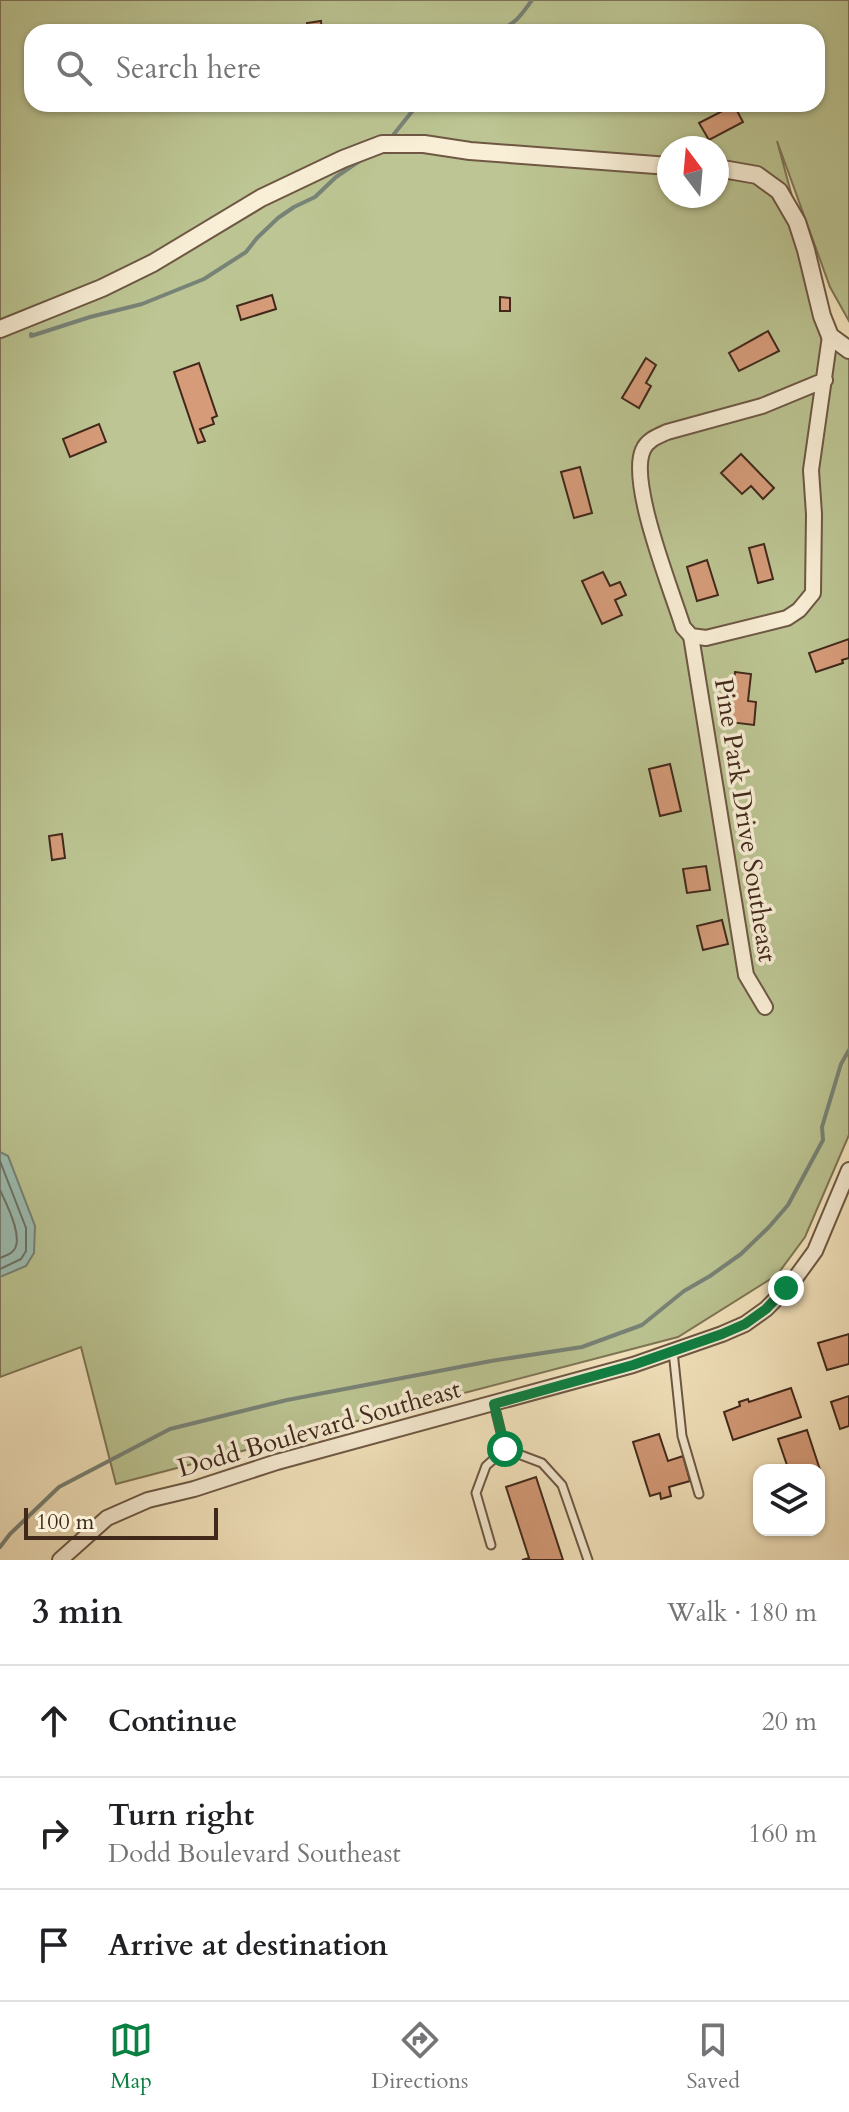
<!DOCTYPE html>
<html lang="en">
<head>
<meta charset="utf-8">
<style>
	body { margin:0; font-family:Cardo,serif; background:#f2f2f2; color:#202124 }
	.controls { position:absolute; right:24px; bottom:24px; display:grid; overflow:hidden; border-radius:16px; box-shadow:0 2px 6px #0004 }
	.controls button { width:72px; height:72px; display:grid; place-items:center; padding:0; border:0; border-bottom:2px solid #e0e0e0; background:#fff; color:#202124; font:40px sans-serif }
	.compass { position:absolute; left:657px; top:136px; width:72px; height:72px; border-radius:50%; background:#fff; box-shadow:0 2px 6px #0004; rotate:344deg }
	.scale { position:absolute; left:24px; bottom:20px; width:194px; box-sizing:border-box; padding-left:8px; border:4px solid #40281b; border-top:0; font-size:22px; line-height:28px; white-space:nowrap; color:#40281b; -webkit-text-stroke:6px #f9efd7; paint-order:stroke }
	.stop { position:absolute; width:24px; height:24px; margin:-18px; border:6px solid #0b8043; border-radius:50%; background:#fff }
	.stop.end { background:#0b8043; border-color:#fff; box-shadow:0 2px 8px #0008 }
	.list { margin:0; padding:0; list-style:none }
	h2 { display:flex; justify-content:space-between; align-items:center; height:104px; margin:0; padding:0 32px; font-size:34px }
	h2 small { font-size:26px; font-weight:400; color:#757577 }
	.list li { display:grid; grid-template-columns:52px 1fr auto; gap:24px; align-items:center; box-sizing:border-box; height:112px; padding:0 32px; border-top:2px solid #e0e0e0 }
	.list b { display:block; font-size:30px; white-space:nowrap }
	.list p { margin:0; font-size:26px; white-space:nowrap; color:#757577 }
	.list em { font-size:26px; font-style:normal; color:#757577 }
	.icon { flex:none; width:44px; height:44px; fill:none; stroke:currentColor; stroke-width:2; stroke-linecap:round; stroke-linejoin:round }
	.map { position:relative; flex:none; width:849px; height:1560px; overflow:hidden }
	.search { position:absolute; background:#fff; box-shadow:0 2px 6px #0004; left:24px; right:24px; top:24px; height:88px; display:flex; align-items:center; gap:20px; box-sizing:border-box; padding:0 28px; border-radius:24px; color:#757577; font-size:30px }
	.sheet { height:440px; background:#fff }
	nav { display:flex; justify-content:space-around; align-items:center; box-sizing:border-box; height:112px; border-top:2px solid #e0e0e0; background:#fff; font-size:22px; color:#757577 }
	nav a { display:grid; justify-items:center; gap:4px }
	nav .on { color:#0b8043 }
	.map>svg:first-child { display:block }
	.green { fill:#bcc593; stroke:#7e7657; stroke-width:2; fill-rule:evenodd }
	.water { fill:#9dbfb4; stroke:#788377; stroke-width:2 }
	.lines { fill:none; stroke-linecap:round; stroke-linejoin:round }
	.shore { stroke:#6e7468; stroke-width:2 }
	.stream { stroke:#788377; stroke-width:4 }
	.building { fill:#d69c7a; stroke:#40281b; stroke-width:2 }
	.service-casing { stroke:#6e5844; stroke-width:11 }
	.minor-casing { stroke:#6e5844; stroke-width:18 }
	.tertiary-casing { stroke:#6e5844; stroke-width:20 }
	.service { stroke:#f9efd7; stroke-width:7 }
	.minor { stroke:#f9efd7; stroke-width:14 }
	.tertiary { stroke:#f9efd7; stroke-width:16 }
	.route { stroke:#0b8043; stroke-width:10 }
	.labels { text-anchor:middle; stroke-width:7; stroke-linejoin:round; paint-order:stroke }
	.street-label { font-size:26px; fill:#40281b; stroke:#f9efd7 }
</style>
</head>
<body>
<div class="map">
<svg width="849" height="1560" viewBox="0 0 849 1560">
	<rect width="100%" height="100%" fill="#f6e7c1"/>
	<filter id="stains"><feTurbulence type="fractalNoise" baseFrequency=".0025" numOctaves="4"/><feColorMatrix values="0 0 0 0 .2 0 0 0 0 .09 0 0 0 0 .02 0 0 0 .5 -.17"/></filter>
	<radialGradient id="worn" r=".72"><stop offset=".6" stop-color="#630" stop-opacity="0"/><stop offset="1" stop-color="#630" stop-opacity=".3"/></radialGradient>
	<path class="green" d="M0,0H849V321L830,287L777,141L830,336L849,349V1135L805,1237L777,1275L678,1337L116,1484L81,1347L0,1377ZM32,32H817V104H32ZM669,148H717V196H669Z"/>
	<path class="water" d="M0,1152L8,1156L35,1226L34,1253L26,1266L0,1277Z"/>
	<g class="lines">
		<g class="shore">
			<path d="M0,1161L26,1228V1251L21,1259L0,1269"/>
			<path d="M0,1190C6,1203 26,1241 12,1252C9,1255 4,1256 0,1258"/>
		</g>
		<g class="stream">
			<path d="M478,32L483,27L491,32"/>
			<path d="M494,32C515,25 520,17 532,0"/>
			<path d="M390,139L418,104"/>
			<path d="M31,334V336L90,317L142,304L204,279L246,252L257,238L278,218L294,207L315,197L336,177L361,160"/>
			<path d="M0,1547L10,1534L59,1487L170,1429L287,1400L491,1361L582,1347L642,1325L684,1291L710,1276L741,1254L769,1227L788,1205L823,1140L822,1127L841,1064L849,1050"/>
		</g>
	</g>
	<g class="building">
		<path d="M321,21L322,32H308L307,23Z"/>
		<path d="M734,105L743,122L709,140L699,123Z"/>
		<path d="M272,295L276,309L241,320L237,306Z"/>
		<path d="M500,297L510,298V311H500Z"/>
		<path d="M768,331L779,351L739,371L729,353Z"/>
		<path d="M646,358L656,365L646,383L651,386L639,408L622,398Z"/>
		<path d="M199,363L217,416L212,418L214,424L200,429L205,441L198,443L174,372Z"/>
		<path d="M99,424L106,442L70,457L63,439Z"/>
		<path d="M741,454L774,488L763,499L751,486L742,494L721,473Z"/>
		<path d="M580,467L592,513L574,518L561,472Z"/>
		<path d="M764,544L773,579L758,583L749,548Z"/>
		<path d="M707,560L718,595L697,601L687,567Z"/>
		<path d="M603,572L610,586L620,582L626,595L615,600L622,615L602,624L582,581Z"/>
		<path d="M849,639V658L842,660L843,663L816,672L809,653Z"/>
		<path d="M735,672L751,674L748,701L756,702L754,725L729,722Z"/>
		<path d="M670,764L681,811L660,816L649,769Z"/>
		<path d="M62,834L65,858L52,860L49,836Z"/>
		<path d="M706,866L710,890L687,893L683,869Z"/>
		<path d="M722,920L728,944L703,950L697,926Z"/>
		<path d="M849,1334V1364L827,1370L818,1343Z"/>
		<path d="M791,1388L801,1417L733,1440L724,1412L740,1406L739,1402L748,1399L749,1402Z"/>
		<path d="M849,1396V1426L840,1429L831,1402Z"/>
		<path d="M807,1430L823,1479L819,1480V1470H782L788,1468L778,1439Z"/>
		<path d="M659,1434L668,1461L683,1456L690,1481L669,1487L671,1496L661,1499L660,1493L650,1496L633,1442Z"/>
		<path d="M536,1477L563,1560H522L529,1558L506,1487Z"/>
	</g>
	<g class="lines">
		<defs>
			<g id="service">
				<path d="M673,1351L682,1436L699,1494"/>
				<path d="M494,1404L505,1449L542,1463L562,1485L588,1560"/>
				<path d="M491,1545L476,1493L486,1466L505,1449"/>
			</g>
			<g id="minor">
				<path d="M825,380L762,406L667,432C658,436 647,440 643,450C628,483 672,591 683,627L691,636L706,638L787,618L799,610L813,593L814,514L811,470L830,336"/>
				<path d="M691,636L746,975L765,1007"/>
				<path d="M60,1560L107,1518L148,1500L194,1489L277,1462L633,1365L722,1334L745,1324L766,1309L791,1284L815,1251L849,1170"/>
			</g>
			<g id="tertiary">
				<path d="M717,168L757,175L779,191L797,222L806,250L822,316L830,336L849,350"/>
				<path d="M0,329L102,288L153,263L261,198L343,159L382,144H424L470,151L669,166"/>
			</g>
		</defs>
		<use href="#service" class="service-casing"/>
		<use href="#minor" class="minor-casing"/>
		<use href="#tertiary" class="tertiary-casing"/>
		<use href="#service" class="service"/>
		<use href="#minor" class="minor"/>
		<use href="#tertiary" class="tertiary"/>
	</g>
	<g class="lines">
		<path class="route" d="M505,1449L494,1404L633,1365L722,1334L745,1324L766,1309L786,1288"/>
	</g>
	<g class="labels">
		<g class="street-label">
			<text transform="translate(746 820) rotate(81)" y="9">Pine Park Drive Southeast</text>
			<text transform="translate(319 1428) rotate(-16)" y="9">Dodd Boulevard Southeast</text>
		</g>
	</g>
	<rect width="100%" height="100%" filter="url(#stains)"/>
	<rect width="100%" height="100%" fill="url(#worn)"/>
</svg>
<div class="controls">
<button><svg class="icon" aria-label="layers" viewBox="0 0 24 24"><path d="M12 4l9 5-9 5-9-5zM3 14l9 5 9-5"/></svg></button>
</div>
<svg class="compass" viewBox="-18 -18 36 36"><path d="M0-13l5 13h-10z" fill="#e53935"/><path d="M0 13l5-13h-10z" fill="#757577"/></svg>
<div class="scale">100 m</div>
<div class="stop" style="left:505px;top:1449px"></div>
<div class="stop end" style="left:786px;top:1288px"></div>
<div class="search"><svg class="icon" aria-label="search" viewBox="0 0 24 24"><circle cx="10" cy="10" r="6"/><path d="M15 15l6 6"/></svg>Search here</div>
</div>
<section class="sheet">
<h2>3 min<small>Walk · 180 m</small></h2>
<ul class="list">
<li><svg class="icon" aria-label="ahead" viewBox="0 0 24 24"><path d="M12 20V5M6 11l6-6 6 6"/></svg><div><b>Continue</b></div><em>20 m</em></li>
<li><svg class="icon" aria-label="right" viewBox="0 0 24 24"><path d="M7 20v-9h11M14 6l5 5-5 5"/></svg><div><b>Turn right</b><p>Dodd Boulevard Southeast</p></div><em>160 m</em></li>
<li><svg class="icon" aria-label="arrive" viewBox="0 0 24 24"><path d="M6 21V4h12l-3 4 3 4H6"/></svg><div><b>Arrive at destination</b></div></li>
</ul>
</section>
<nav>
<a class="on"><svg class="icon" aria-label="map" viewBox="0 0 24 24"><path d="M3 6l6-2 6 2 6-2v14l-6 2-6-2-6 2zM9 4v14M15 6v14"/></svg>Map</a>
<a><svg class="icon" aria-label="directions" viewBox="0 0 24 24"><path d="M12 3l9 9-9 9-9-9zM9 14v-3h6M13 9l2 2-2 2"/></svg>Directions</a>
<a><svg class="icon" aria-label="saved" viewBox="0 0 24 24"><path d="M7 4h10v16l-5-4-5 4z"/></svg>Saved</a>
</nav>
</body>
</html>
